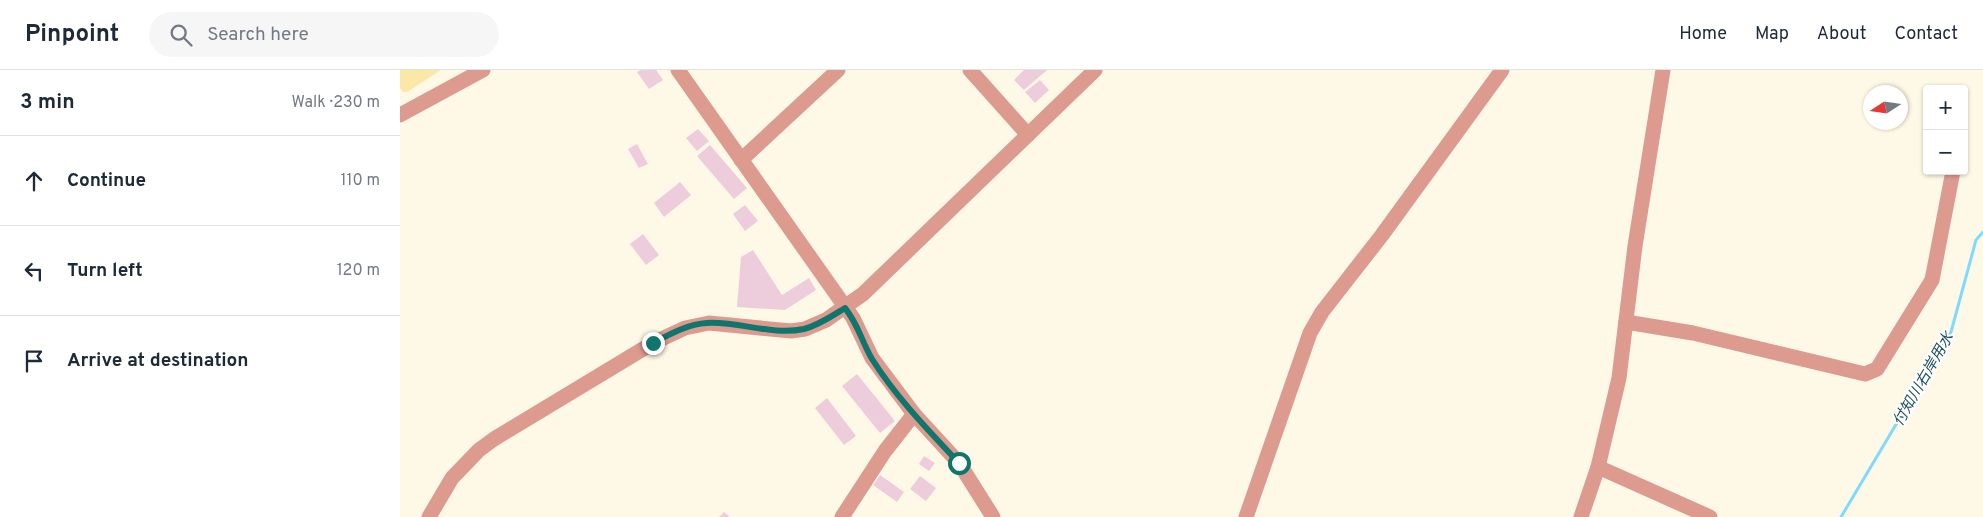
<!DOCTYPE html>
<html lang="en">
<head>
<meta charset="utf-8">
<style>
	body { margin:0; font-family:Overpass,"Noto Sans JP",sans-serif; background:#f6f6f7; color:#1f2937 }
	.controls { position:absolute; right:15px; top:15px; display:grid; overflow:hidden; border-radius:5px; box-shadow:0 1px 4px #0004 }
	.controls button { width:45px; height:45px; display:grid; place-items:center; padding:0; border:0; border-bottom:1px solid #e0e1e3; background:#fff; color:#1f2937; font:25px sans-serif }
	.compass { position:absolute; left:1463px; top:15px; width:45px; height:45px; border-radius:50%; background:#fff; box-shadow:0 1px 4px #0004; rotate:258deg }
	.stop { position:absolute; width:15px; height:15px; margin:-11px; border:4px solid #0f766e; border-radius:50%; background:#fff }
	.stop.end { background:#0f766e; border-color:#fff; box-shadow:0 1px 5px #0008 }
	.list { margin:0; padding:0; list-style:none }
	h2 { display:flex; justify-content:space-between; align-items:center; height:65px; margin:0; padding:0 20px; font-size:21px }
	h2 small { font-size:16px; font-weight:400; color:#747a83 }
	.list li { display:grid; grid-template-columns:32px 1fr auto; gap:15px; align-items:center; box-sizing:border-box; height:90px; padding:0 20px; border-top:1px solid #e0e1e3 }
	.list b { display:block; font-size:19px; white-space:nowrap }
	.list em { font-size:16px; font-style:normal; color:#747a83 }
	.icon { flex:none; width:28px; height:28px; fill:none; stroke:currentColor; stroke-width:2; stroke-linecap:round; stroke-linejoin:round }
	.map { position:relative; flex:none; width:1583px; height:447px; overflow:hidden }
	header { display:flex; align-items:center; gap:30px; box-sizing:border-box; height:70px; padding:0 25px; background:#fff; border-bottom:1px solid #e0e1e3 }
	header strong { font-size:24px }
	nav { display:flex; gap:28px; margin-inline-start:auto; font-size:18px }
	.search { width:350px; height:45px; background:#f6f6f7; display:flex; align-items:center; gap:12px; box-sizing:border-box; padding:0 18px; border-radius:28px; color:#747a83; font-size:19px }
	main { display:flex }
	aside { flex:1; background:#fff }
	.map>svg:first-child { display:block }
	.green { fill:#fbe7a6 }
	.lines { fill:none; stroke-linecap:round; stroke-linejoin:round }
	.stream { stroke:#80dafc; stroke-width:3 }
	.building { fill:#edcddc }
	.minor { stroke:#dd9a8f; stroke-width:15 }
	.route { stroke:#0f766e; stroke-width:6 }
	.labels { text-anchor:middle; stroke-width:4; stroke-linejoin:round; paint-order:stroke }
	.water-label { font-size:15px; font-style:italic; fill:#1d5062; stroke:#fff }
</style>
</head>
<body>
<header>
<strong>Pinpoint</strong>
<div class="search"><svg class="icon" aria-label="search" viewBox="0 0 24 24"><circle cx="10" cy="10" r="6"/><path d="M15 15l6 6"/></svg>Search here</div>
<nav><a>Home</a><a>Map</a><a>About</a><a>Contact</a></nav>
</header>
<main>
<aside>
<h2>3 min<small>Walk · 230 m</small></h2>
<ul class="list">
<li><svg class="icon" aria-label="ahead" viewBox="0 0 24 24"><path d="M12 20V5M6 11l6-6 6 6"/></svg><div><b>Continue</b></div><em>110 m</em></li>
<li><svg class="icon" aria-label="left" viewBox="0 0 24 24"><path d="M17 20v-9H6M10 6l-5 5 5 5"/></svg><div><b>Turn left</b></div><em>120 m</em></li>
<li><svg class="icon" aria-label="arrive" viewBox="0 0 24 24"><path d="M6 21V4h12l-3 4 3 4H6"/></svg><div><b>Arrive at destination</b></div></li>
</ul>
</aside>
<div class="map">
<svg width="1583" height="447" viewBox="0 0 1583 447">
	<rect width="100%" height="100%" fill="#fef8e6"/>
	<path class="green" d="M0,0H41L7,22H3L0,18Z"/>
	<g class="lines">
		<path class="stream" d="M1441,447L1551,262L1576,170L1583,162"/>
	</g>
	<g class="building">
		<path d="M241,0H256L263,10L249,19L237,2Z"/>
		<path d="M624,0H647L624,20L614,10Z"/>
		<path d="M640,10L649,20L635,33L625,22Z"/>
		<path d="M298,59L309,71L297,81L286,68Z"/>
		<path d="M237,74L248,94L239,98L228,79Z"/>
		<path d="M310,75L347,118L334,129L297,86Z"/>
		<path d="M280,112L291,125L264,147L254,133Z"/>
		<path d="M345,135L358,151L345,161L333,144Z"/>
		<path d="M243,164L259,185L246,195L230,174Z"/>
		<path d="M353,180L382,225L409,208L416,220L385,240L337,237L341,187Z"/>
		<path d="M457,304L495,351L480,363L442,316Z"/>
		<path d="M427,328L456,366L444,375L415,338Z"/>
		<path d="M524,386L535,393L529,401L519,394Z"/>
		<path d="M480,405L504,422L497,432L473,415Z"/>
		<path d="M520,406L536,418L526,431L510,419Z"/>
		<path d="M324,442L330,447H319Z"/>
	</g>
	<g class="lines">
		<g class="minor">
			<path d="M278,0L453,248L472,288L514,344L559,393L593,447"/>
			<path d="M570,0L628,65"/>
			<path d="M0,45L83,0"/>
			<path d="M341,90L438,0"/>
			<path d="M1226,252L1293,263L1465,304L1477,299L1532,210L1553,101"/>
			<path d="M1198,397L1310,447"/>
			<path d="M29,447L52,408L79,380L94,369L253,273L285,258L309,253L391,261L405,259L426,250L463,224L695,0"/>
			<path d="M442,447L485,381L514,344"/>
			<path d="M846,447L910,263L922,242L982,165L1102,0"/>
			<path d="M1181,447L1198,397L1219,308L1235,176L1263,0"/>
		</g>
	</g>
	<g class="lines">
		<path class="route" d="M253,273C270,264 288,254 307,253C339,251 372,266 404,259C419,255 432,246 445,238C458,254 462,272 472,289C496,327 528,360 559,393"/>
	</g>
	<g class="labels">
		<g class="water-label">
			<text transform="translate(1523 309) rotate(-60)" y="5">付知川右岸用水</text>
		</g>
	</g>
</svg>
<div class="controls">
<button>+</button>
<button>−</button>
</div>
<svg class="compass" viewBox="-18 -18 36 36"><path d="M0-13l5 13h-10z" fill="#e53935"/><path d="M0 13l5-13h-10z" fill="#747a83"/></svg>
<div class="stop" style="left:559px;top:393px"></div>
<div class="stop end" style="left:253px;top:273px"></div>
</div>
</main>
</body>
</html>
